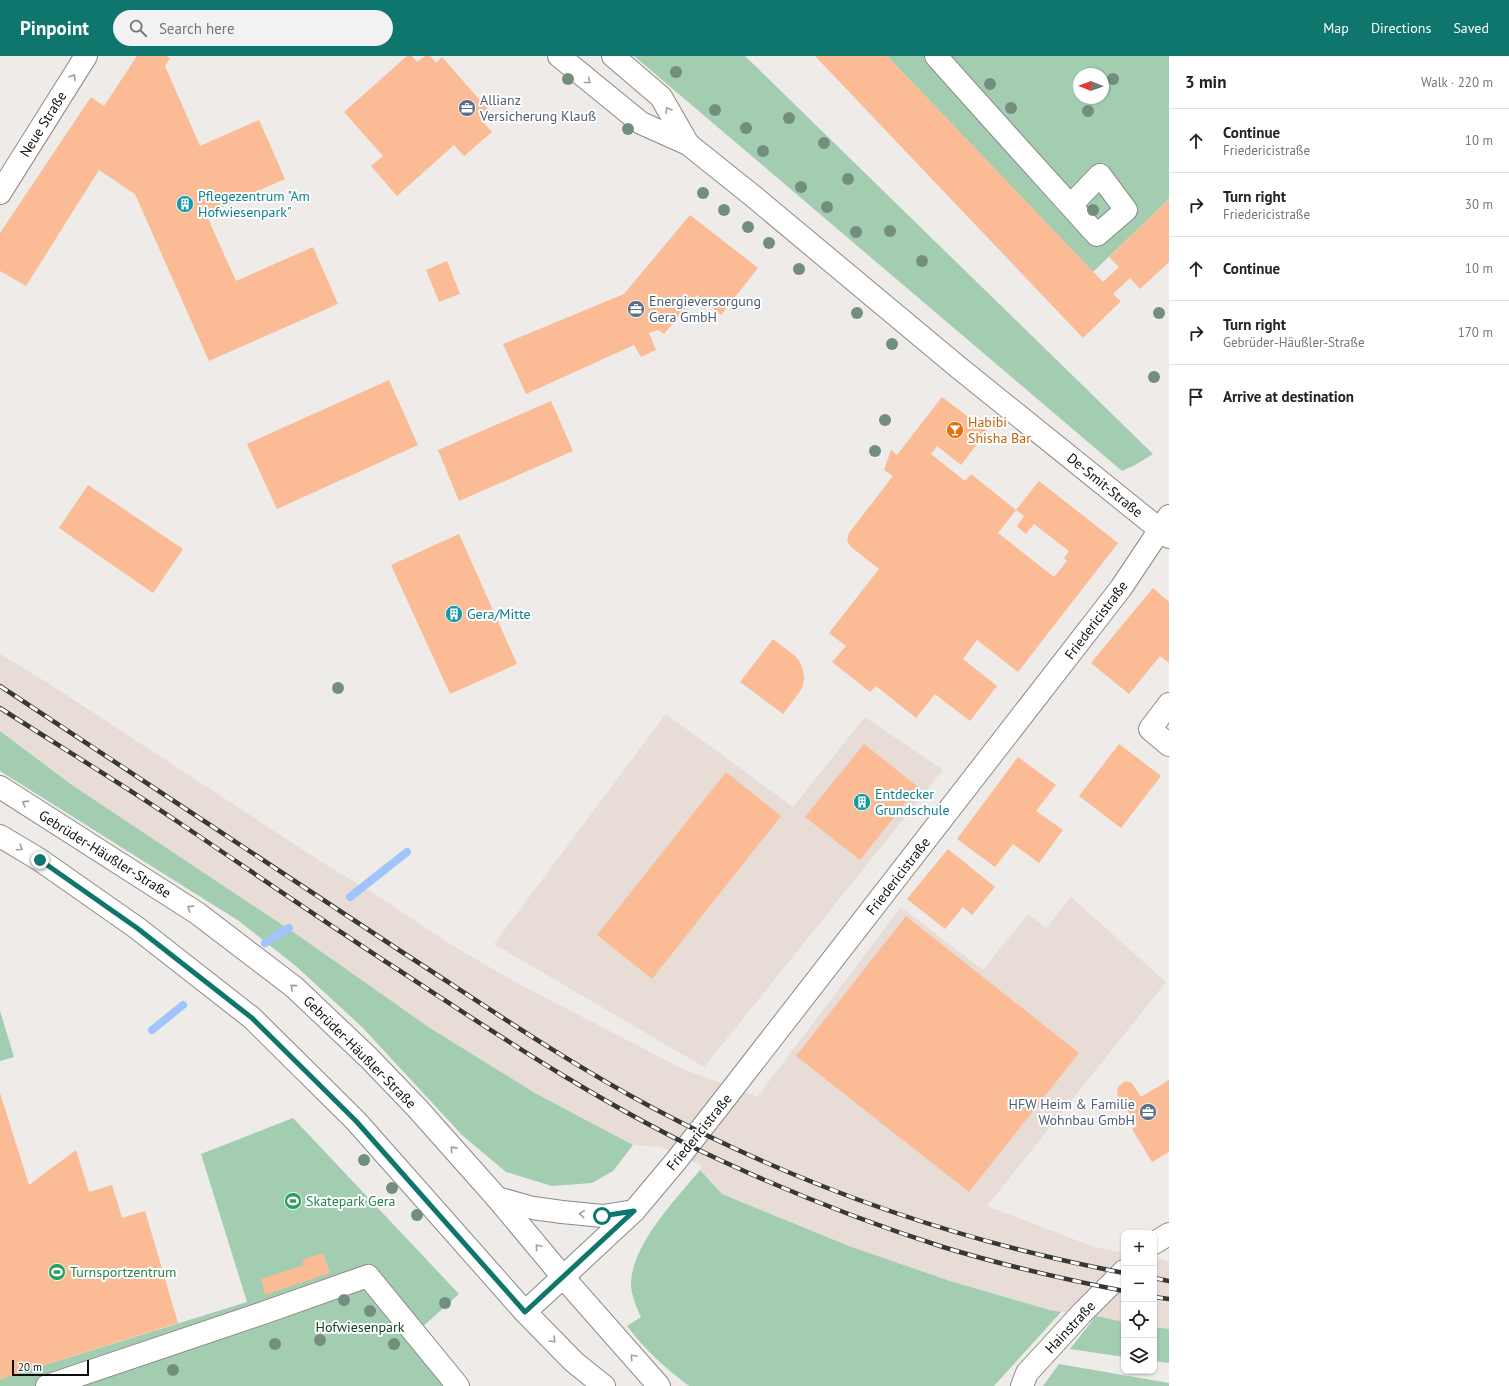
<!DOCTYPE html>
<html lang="en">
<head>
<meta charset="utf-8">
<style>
	body { margin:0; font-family:"PT Sans",sans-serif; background:#f2f2f2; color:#222 }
	.controls { position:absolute; right:12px; bottom:12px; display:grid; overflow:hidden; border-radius:8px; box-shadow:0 1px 3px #0004 }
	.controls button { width:36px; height:36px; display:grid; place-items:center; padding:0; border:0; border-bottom:1px solid #e0e0e0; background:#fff; color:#222; font:20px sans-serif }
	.compass { position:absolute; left:1073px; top:12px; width:36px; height:36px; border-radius:50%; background:#fff; box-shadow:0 1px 3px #0004; rotate:271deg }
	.scale { position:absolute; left:12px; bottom:10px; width:77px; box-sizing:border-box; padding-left:4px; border:2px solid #0f0e0d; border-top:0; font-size:11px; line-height:14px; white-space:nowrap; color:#0f0e0d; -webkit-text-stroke:3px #fff; paint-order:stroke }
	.stop { position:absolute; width:12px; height:12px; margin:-9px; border:3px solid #0f766e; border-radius:50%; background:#fff }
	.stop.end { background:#0f766e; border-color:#fff; box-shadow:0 1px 4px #0008 }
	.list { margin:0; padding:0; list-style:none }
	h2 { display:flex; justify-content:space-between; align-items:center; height:52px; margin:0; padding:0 16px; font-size:17px }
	h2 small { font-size:13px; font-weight:400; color:#767676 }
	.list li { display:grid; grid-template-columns:26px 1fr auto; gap:12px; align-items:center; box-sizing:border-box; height:64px; padding:0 16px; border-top:1px solid #e0e0e0 }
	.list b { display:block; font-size:15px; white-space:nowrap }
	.list p { margin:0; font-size:13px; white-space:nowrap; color:#767676 }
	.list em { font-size:13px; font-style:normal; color:#767676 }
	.icon { flex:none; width:22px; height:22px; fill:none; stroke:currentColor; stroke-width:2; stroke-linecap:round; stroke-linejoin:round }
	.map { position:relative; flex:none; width:1169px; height:1330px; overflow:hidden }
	header { display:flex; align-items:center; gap:24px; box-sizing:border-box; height:56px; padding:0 20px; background:#0f766e; color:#fff }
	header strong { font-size:19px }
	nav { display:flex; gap:22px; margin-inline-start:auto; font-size:14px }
	.search { width:280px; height:36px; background:#f2f2f2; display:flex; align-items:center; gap:10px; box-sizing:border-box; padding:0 14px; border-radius:22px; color:#767676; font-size:15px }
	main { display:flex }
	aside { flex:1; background:#fff }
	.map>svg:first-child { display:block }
	.built { fill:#e8ddd6 }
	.green { fill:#a3cdb1; fill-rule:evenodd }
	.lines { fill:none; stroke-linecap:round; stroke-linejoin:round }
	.stream { stroke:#a1c4fd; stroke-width:8 }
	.building { fill:#fabb95 }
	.minor-casing { stroke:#8d8987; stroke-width:24 }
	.major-casing { stroke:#8d8987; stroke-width:24 }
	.minor { stroke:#fff; stroke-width:22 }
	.major { stroke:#fff; stroke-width:22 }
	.rail-casing { stroke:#383735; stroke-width:4.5 }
	.rail { stroke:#fff; stroke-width:3; stroke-dasharray:9; stroke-linecap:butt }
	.tree { fill:#748e7e }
	.oneway { stroke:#9f9f9e }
	.route { stroke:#0f766e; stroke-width:5 }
	.labels { text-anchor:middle; stroke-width:4; stroke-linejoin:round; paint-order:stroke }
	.service-label { font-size:14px; fill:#4e5e75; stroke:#fff; text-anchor:start }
	.street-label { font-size:14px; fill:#0f0e0d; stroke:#fff }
	.culture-label { font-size:14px; fill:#0d838f; stroke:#fff; text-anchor:start }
	.food-label { font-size:14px; fill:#c56008; stroke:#fff; text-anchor:start }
	.leisure-label { font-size:14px; fill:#27864d; stroke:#fff; text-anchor:start }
	.park-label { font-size:14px; fill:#104227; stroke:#fff }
</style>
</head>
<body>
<header>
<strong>Pinpoint</strong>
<div class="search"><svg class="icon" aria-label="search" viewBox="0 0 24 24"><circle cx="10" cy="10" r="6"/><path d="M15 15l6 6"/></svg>Search here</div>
<nav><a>Map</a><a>Directions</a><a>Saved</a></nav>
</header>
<main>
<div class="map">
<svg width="1169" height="1330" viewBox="0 0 1169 1330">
	<rect width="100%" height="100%" fill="#eeebe9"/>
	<g class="built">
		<path d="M0,598L48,627L320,805L384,844L452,889L513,925L681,1012L757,1041L901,851L983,914L1028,858L1046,872L1071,841L1166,926L987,1150L1094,1191L1124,1197V1266L1050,1254L950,1225L849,1190L722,1138L700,1114L702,1110L658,1089L656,1091L633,1089L535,1037L430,972L299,880L72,729L0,675Z"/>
		<path d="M666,658L793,751L865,661L943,714L704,1011L494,888Z"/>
		<path d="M1154,1202L1169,1205V1273L1154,1271Z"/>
	</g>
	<g class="green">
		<path d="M634,0H745L1153,398L1135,409L1122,415Z"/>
		<path d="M887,0H1169V143L1093,216ZM1079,18H1103V42H1079Z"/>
		<path d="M0,675L72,729L299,880L430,972L535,1037L633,1089L613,1115L592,1127L552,1130L506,1116L462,1079L363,972L297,911L239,865L0,715Z"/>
		<path d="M0,955L14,1001L0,1005Z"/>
		<path d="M293,1062L459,1238L420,1273L469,1330H0V1323L247,1246L201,1098Z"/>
		<path d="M700,1114L722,1138L849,1190L950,1225L1050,1254L1061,1256L994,1330H689C664,1311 646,1295 627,1270L641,1261C637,1254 631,1237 631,1229C631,1189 676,1143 700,1114Z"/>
		<path d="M1096,1260L1124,1266V1301L1070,1293Z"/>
		<path d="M1154,1271L1169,1273V1307L1154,1305Z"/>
		<path d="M1059,1308L1169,1327V1330H1043Z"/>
	</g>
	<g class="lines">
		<g class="stream">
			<path d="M350,841L407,796"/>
			<path d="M265,887L289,872"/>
			<path d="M152,974L183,949"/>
		</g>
	</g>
	<g class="building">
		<path d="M137,0H167L170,2L165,10L200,90L259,64L285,123L206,158L236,225L313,191L338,248L209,305L135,138L99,114L26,230L0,215V177L91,41L104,50Z"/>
		<path d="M407,0H412L417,6L425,0H430L436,7L442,1L492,58L483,66L492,76L464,100L454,89L397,140L371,110L383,100L344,56Z"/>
		<path d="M815,0H887L1103,226L1119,211L1109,201L1169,143V206L1140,233L1130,222L1113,238L1121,245L1083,282Z"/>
		<path d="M690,159L758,212L721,259L697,239L664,278L658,274L649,277L656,294L641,301L634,289L526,338L503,288L624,238Z"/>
		<path d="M447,205L460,238L439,246L426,214Z"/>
		<path d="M389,324L418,389L277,453L247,388Z"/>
		<path d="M942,341L987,375L961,409L937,390L931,398L965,425L971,418L1016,454L998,477L1054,521L1067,505L1064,502L1069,495L1034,468L1026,478L1017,470L1024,460L1016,454L1039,425L1118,487L1018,616L977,584L963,603L997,630L970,665L935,638L916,662L876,630L870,636L832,606L846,590L829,577L879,513L850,490L847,484L849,477L893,420L884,414L891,394L897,399Z"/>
		<path d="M551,345L573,395L459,445L438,394Z"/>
		<path d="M88,429L183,493L153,537L59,472Z"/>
		<path d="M459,478L517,608L450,638L391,509Z"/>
		<path d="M1153,532L1169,546V607L1160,600L1129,638L1091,607Z"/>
		<path d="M773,583L795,600L800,606L803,614L804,622L803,630L799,637L783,658L740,626Z"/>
		<path d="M864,688L918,731L860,804L805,761Z"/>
		<path d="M1119,688L1161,720L1121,772L1079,740Z"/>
		<path d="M1018,701L1056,729L1036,755L1063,774L1039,807L1013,788L995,811L957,783Z"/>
		<path d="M726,716L781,760L652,923L597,879Z"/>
		<path d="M948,793L995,831L972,859L963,851L945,873L907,843Z"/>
		<path d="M906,860L1079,997L969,1136L796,1000Z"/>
		<path d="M1169,1024V1096L1152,1106L1132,1073L1137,1070L1117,1038L1118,1031L1125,1025L1132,1027L1141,1041Z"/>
		<path d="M0,1037L29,1129L76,1094L89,1136L112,1129L122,1162L145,1155L178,1267L0,1323Z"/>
		<path d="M323,1197L330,1217L265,1239L261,1223L304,1209L302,1204Z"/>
	</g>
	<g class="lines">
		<defs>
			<g id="minor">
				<path d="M936,0C989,60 1043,119 1097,179L1126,154L1100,119L1071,149"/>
				<path d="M0,137L86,0"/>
				<path d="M1169,648L1150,673L1169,689"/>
				<path d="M497,1142L533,1152L562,1156L603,1160L634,1155"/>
				<path d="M1154,1187L1169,1178"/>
				<path d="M563,1221L634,1155L676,1105L723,1045L1121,532L1169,460"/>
				<path d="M47,1330L263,1257L368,1220L458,1330"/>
				<path d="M1022,1330L1027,1317L1082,1257L1124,1215"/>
			</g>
			<g id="major">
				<path d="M559,0L641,67L688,88L753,140L958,311L1169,481"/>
				<path d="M613,0L661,41L688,88"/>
				<path d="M0,731L197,857L294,931L369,1002L417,1052L497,1142L563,1221L659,1330"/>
				<path d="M0,780L40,804L137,872L252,962L356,1065L525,1256L574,1306L604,1330"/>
				<path d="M525,1256L563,1221"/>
			</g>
		</defs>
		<use href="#minor" class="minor-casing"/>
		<use href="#major" class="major-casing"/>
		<use href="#minor" class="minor"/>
		<use href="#major" class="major"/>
		<defs>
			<g id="rail">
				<path d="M0,630C134,718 268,808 402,896C484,949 566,1006 653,1052C800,1130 960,1186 1124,1217"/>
				<path d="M0,652C59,690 120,727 178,766C251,815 323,865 397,913C502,982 607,1052 722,1105C794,1138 868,1167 943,1191C1002,1209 1063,1223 1124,1235"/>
				<path d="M1154,1222L1169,1225"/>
				<path d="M1154,1241L1169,1243"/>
			</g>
		</defs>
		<use href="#rail" class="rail-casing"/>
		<use href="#rail" class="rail"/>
	</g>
	<g class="tree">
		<circle cx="676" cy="16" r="6"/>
		<circle cx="568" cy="23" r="6"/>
		<circle cx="1113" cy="23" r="6"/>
		<circle cx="990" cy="28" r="6"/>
		<circle cx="1011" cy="52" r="6"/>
		<circle cx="715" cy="54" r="6"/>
		<circle cx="1088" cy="55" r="6"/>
		<circle cx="789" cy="62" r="6"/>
		<circle cx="746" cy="72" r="6"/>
		<circle cx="628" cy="73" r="6"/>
		<circle cx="824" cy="87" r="6"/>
		<circle cx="763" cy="95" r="6"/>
		<circle cx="848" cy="123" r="6"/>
		<circle cx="801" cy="131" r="6"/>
		<circle cx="703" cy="137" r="6"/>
		<circle cx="827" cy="151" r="6"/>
		<circle cx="724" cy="154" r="6"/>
		<circle cx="1093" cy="154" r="6"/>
		<circle cx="748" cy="171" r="6"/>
		<circle cx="890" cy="175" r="6"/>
		<circle cx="856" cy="176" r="6"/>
		<circle cx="769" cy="187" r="6"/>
		<circle cx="922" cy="205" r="6"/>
		<circle cx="799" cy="213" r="6"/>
		<circle cx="857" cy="257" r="6"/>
		<circle cx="1159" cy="257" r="6"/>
		<circle cx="892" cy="288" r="6"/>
		<circle cx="1154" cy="321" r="6"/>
		<circle cx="885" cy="364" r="6"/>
		<circle cx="875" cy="395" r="6"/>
		<circle cx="338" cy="632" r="6"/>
		<circle cx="364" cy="1104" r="6"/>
		<circle cx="392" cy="1132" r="6"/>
		<circle cx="417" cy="1159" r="6"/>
		<circle cx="344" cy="1244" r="6"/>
		<circle cx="445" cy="1247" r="6"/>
		<circle cx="370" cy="1255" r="6"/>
		<circle cx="320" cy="1284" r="6"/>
		<circle cx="275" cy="1288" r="6"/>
		<circle cx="394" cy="1288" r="6"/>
		<circle cx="173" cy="1314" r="6"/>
	</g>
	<defs><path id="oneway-chevron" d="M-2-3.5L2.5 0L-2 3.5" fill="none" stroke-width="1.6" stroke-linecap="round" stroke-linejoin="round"/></defs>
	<g class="oneway">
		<use href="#oneway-chevron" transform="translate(73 21) rotate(-58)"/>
		<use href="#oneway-chevron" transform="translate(588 25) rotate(39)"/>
		<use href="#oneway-chevron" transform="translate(668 54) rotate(-120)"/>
		<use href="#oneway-chevron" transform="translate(25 747) rotate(-148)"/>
		<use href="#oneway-chevron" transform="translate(20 792) rotate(31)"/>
		<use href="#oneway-chevron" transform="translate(190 852) rotate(-147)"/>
		<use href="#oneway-chevron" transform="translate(293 931) rotate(-140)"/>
		<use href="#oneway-chevron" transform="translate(453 1093) rotate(-132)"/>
		<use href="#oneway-chevron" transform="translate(582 1158) rotate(-175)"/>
		<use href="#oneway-chevron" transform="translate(538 1191) rotate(-130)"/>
		<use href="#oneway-chevron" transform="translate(553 1284) rotate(45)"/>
		<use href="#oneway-chevron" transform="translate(633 1301) rotate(-133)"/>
	</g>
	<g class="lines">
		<path class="route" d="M40,804L137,872L252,962L356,1065L525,1256L634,1155L602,1160"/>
	</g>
	<defs>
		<symbol id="office-disc" viewBox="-11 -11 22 22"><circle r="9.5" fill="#5c6f8a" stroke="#fff"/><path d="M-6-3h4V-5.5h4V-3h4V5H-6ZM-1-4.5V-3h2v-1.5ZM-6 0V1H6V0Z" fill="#fff"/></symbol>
		<symbol id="building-disc" viewBox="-11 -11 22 22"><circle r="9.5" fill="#0f9aa8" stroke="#fff"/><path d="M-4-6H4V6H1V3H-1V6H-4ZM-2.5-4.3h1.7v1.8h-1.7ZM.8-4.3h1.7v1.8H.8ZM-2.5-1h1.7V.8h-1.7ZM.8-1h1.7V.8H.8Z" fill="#fff"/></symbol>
		<symbol id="bar-disc" viewBox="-11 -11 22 22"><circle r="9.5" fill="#e8710a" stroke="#fff"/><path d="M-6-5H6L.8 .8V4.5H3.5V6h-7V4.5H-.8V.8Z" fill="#fff"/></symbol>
		<symbol id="stadium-disc" viewBox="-11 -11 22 22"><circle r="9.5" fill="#2e9e5b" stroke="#fff"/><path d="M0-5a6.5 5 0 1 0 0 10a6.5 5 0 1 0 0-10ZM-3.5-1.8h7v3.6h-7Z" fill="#fff"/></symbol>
	</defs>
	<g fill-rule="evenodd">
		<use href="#office-disc" x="457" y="42" width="20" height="20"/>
		<use href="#building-disc" x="175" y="138" width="20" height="20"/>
		<use href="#office-disc" x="626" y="243" width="20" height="20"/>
		<use href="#bar-disc" x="945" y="364" width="20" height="20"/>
		<use href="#building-disc" x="444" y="548" width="20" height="20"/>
		<use href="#building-disc" x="852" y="736" width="20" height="20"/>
		<use href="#office-disc" x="1138" y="1046" width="20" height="20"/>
		<use href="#stadium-disc" x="283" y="1135" width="20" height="20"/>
		<use href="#stadium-disc" x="47" y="1206" width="20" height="20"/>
	</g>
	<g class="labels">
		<g class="service-label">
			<text x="480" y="49">Allianz<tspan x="480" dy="16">Versicherung Klauß</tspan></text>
			<text x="649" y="250">Energieversorgung<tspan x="649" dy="16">Gera GmbH</tspan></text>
			<text x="1135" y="1053" text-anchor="end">HFW Heim &amp; Familie<tspan x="1135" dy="16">Wohnbau GmbH</tspan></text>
		</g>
		<g class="street-label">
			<text transform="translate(43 68) rotate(-58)" y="5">Neue Straße</text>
			<text transform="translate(1105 429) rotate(39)" y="5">De-Smit-Straße</text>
			<text transform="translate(1096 564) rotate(-53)" y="5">Friedericistraße</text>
			<text transform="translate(105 798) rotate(32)" y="5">Gebrüder-Häußler-Straße</text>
			<text transform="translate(898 820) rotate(-52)" y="5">Friedericistraße</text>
			<text transform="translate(360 996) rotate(45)" y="5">Gebrüder-Häußler-Straße</text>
			<text transform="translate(699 1076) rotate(-51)" y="5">Friedericistraße</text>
			<text transform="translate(1070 1271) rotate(-47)" y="5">Hainstraße</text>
		</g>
		<g class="culture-label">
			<text x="198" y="145">Pflegezentrum "Am<tspan x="198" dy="16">Hofwiesenpark"</tspan></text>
			<text x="467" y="563">Gera/Mitte</text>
			<text x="875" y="743">Entdecker<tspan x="875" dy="16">Grundschule</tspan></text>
		</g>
		<g class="food-label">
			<text x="968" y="371">Habibi<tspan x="968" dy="16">Shisha Bar</tspan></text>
		</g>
		<g class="leisure-label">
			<text x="306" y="1150">Skatepark Gera</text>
			<text x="70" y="1221">Turnsportzentrum</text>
		</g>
		<g class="park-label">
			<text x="360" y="1276">Hofwiesenpark</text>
		</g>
	</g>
</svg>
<div class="controls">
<button>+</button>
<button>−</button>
<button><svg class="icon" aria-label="locate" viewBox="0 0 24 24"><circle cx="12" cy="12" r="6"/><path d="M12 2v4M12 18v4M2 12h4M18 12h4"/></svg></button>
<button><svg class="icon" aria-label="layers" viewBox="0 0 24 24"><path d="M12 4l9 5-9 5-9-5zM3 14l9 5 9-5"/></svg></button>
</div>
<svg class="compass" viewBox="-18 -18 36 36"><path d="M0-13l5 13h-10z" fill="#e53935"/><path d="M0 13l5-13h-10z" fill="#767676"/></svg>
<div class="scale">20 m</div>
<div class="stop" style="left:602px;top:1160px"></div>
<div class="stop end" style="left:40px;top:804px"></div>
</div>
<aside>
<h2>3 min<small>Walk · 220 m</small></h2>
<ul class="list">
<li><svg class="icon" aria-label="ahead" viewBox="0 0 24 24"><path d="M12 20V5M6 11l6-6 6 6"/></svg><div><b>Continue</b><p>Friedericistraße</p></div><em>10 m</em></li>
<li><svg class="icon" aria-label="right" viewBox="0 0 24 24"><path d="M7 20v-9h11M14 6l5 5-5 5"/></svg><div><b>Turn right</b><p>Friedericistraße</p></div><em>30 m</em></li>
<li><svg class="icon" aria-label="ahead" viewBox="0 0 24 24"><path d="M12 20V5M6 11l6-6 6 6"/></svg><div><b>Continue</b></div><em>10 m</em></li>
<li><svg class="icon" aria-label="right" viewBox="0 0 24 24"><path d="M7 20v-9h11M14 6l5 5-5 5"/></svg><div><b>Turn right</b><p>Gebrüder-Häußler-Straße</p></div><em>170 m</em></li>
<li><svg class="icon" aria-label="arrive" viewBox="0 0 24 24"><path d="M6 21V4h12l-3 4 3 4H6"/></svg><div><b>Arrive at destination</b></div></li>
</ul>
</aside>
</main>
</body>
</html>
